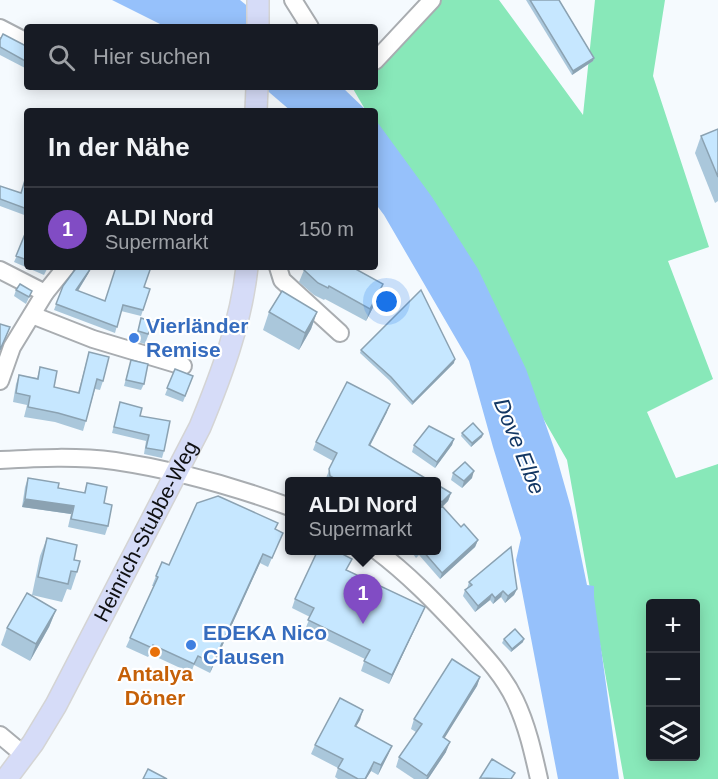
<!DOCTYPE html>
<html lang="de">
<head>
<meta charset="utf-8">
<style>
	body { margin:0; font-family:Arial,sans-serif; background:#20242c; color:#f1f3f6 }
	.controls { position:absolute; right:18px; bottom:18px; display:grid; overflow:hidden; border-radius:6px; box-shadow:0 3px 15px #0003 }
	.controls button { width:54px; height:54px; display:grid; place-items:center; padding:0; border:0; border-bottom:2px solid #363941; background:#171b24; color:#f1f3f6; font:30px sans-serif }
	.you { position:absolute; left:387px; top:302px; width:21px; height:21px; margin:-15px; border:4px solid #fff; border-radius:50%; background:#1a73e8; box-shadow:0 0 0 9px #1a73e833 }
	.badge { display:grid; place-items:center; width:39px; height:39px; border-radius:50%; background:#814cc4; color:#fff; font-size:20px; font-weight:700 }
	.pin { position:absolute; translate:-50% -50px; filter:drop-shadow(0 2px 3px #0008) }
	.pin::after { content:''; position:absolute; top:32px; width:21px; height:18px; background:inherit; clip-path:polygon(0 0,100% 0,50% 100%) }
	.popup { position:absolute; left:285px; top:477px; width:156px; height:78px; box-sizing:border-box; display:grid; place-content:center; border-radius:6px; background:#171b24; filter:drop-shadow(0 2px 4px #0005); font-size:20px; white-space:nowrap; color:#9ea1a6 }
	.popup b { font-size:22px; color:#f1f3f6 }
	.popup::after { content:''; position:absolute; left:50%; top:100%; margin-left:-12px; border:12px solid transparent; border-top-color:#171b24 }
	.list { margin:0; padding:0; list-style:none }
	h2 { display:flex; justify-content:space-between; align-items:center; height:78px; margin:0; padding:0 24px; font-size:26px }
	h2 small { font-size:20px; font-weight:400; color:#9ea1a6 }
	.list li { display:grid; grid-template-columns:39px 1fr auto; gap:18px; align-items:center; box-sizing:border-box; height:84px; padding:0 24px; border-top:2px solid #363941 }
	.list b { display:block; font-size:22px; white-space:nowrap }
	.list p { margin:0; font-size:20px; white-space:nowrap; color:#9ea1a6 }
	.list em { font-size:20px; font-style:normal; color:#9ea1a6 }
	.icon { flex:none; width:33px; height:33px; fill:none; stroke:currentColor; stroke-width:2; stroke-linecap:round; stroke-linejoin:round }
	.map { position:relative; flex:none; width:718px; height:779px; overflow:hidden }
	.search { position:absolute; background:#171b24; box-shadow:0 3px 15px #0003; left:24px; top:24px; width:354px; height:66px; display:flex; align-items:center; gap:15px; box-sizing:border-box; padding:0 21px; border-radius:6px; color:#9ea1a6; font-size:22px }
	.panel { position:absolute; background:#171b24; box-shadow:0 3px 15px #0003; left:24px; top:108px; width:354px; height:162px; border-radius:6px }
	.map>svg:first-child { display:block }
	.green { fill:#88e8b9; fill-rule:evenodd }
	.water { fill:#96c1fb }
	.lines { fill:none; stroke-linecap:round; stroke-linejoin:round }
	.minor-casing { stroke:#a9adb1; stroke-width:20 }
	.major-casing { stroke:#d4d4d4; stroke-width:24 }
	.minor { stroke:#fff; stroke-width:16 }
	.major { stroke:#d6dcf8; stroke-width:21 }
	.wall { fill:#aac7db }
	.shaded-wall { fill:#8ba2b2 }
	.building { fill:#c6e7ff; stroke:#8ba2b2; stroke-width:1.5 }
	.shop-dot { fill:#3f7fe0; stroke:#fff; stroke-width:2 }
	.food-dot { fill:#e8710a; stroke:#fff; stroke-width:2 }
	.labels { text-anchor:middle; stroke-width:4.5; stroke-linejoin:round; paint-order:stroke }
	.shop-label { font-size:21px; font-weight:bold; fill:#366cbe; stroke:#fff; text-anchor:start }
	.street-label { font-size:21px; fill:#0f1012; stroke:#fff }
	.food-label { font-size:21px; font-weight:bold; fill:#c56008; stroke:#fff }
	.water-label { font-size:22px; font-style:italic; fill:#133764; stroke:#fff }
</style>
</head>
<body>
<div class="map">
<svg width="718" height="779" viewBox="0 0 718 779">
	<rect width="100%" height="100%" fill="#f5fafe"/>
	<path class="green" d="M434,0H499L583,115L595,0H665L653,76L709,247L668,261L713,379L647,412L676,478L718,464V779H624L567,460L375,126V111H366L352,87H375V57ZM650,604H696V756H650Z"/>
	<g class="water">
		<path d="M112,0H240L273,27H166Z"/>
		<path d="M263,87H342L367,111H291Z"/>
		<path d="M375,119L432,197L478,269L526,369L554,448L571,508L587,585L594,586V597L619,779H558L516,560L521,538L493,447L469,361L384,215L375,203Z"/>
	</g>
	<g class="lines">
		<defs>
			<g id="minor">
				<path d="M293,0L310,27"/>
				<path d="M0,28L27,42"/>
				<path d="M375,61L432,0"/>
				<path d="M278,267L282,280L340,333"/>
				<path d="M0,270L45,293"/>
				<path d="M32,315L93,339L183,366"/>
				<path d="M0,381L12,347L45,293L66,267"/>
				<path d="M0,460C38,458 77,456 115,461C175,470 233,486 290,507"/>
				<path d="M376,550C408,574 435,602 463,632C482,653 502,673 515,700C527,725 533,752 539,779"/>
				<path d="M0,735L24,755"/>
			</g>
			<g id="major">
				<path d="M258,27V0"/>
				<path d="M256,111L257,87"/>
				<path id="s1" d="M6,779L33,743L56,705L200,427C221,376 241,323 247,267"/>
			</g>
		</defs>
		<use href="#minor" class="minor-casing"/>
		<use href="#major" class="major-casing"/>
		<use href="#minor" class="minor"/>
		<use href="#major" class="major"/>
	</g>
	<g class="wall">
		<path d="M526,0H559L594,58L593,61L572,75Z"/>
		<path d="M0,40L27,45V69L0,55Z"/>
		<path d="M718,129V201L715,203L695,153L701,136Z"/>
		<path d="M27,181V216L0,206V186L21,193Z"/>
		<path d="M27,234V267H48L44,275L14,262Z"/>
		<path d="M91,268L88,274L78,291L105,301L144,287L150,289L141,316L121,311L115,333L54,310L63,286Z"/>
		<path d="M304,270L379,296L366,321L325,299L324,300L314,295L299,282Z"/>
		<path d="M16,290L32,291L26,304L14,296Z"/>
		<path d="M269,312H317L311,329L299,350L263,330Z"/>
		<path d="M141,318L153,322L145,344L135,341Z"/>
		<path d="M361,350L454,363L412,405L389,380L360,353Z"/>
		<path d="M89,352L103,381L100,390L95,389L83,431L55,422L24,417L27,405L13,402L16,384L19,375L37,378L40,367L54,387L78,393Z"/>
		<path d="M131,360L144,384L141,390L124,386Z"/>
		<path d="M175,369L193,376L183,402L165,395Z"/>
		<path d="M120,402L140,416L164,451L162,458L144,454L146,441L112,433Z"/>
		<path d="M387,412L370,446L432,482H327L326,478L333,461L313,450L316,442Z"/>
		<path d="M462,433L483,434L482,437L471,447L461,436Z"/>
		<path d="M454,439L452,445L435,468L412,452L414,445Z"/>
		<path d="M453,473L472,478L462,488L451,480Z"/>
		<path d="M28,478L58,488L84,493L87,483L104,503L108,526L105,535L68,527L71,514L22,507L25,487Z"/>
		<path d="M436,484L451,493L448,501L442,507L461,527L478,540L475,547L440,579L419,555L416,558L410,550H436L438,510L436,508Z"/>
		<path d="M276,530L283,533L268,567L260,563L210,673L194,665L191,673L150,654L148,657L126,647L154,586H152L156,576Z"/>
		<path d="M47,538L74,560L77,572L71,590L67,589L62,602L32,595L40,556Z"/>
		<path d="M347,570L425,607L421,616L389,684L361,671L365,659L305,630L310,617L292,608L295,599Z"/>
		<path d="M469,582L517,589L514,595L505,603L501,597L493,604L490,600L475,612L463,596L465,590L467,589Z"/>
		<path d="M56,610L49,627L30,661L1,645L7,628Z"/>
		<path d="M504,639L523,642L511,652L502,643Z"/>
		<path d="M480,677L477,686L444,738L446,752L428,779H414L396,767L399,757L416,732L411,729L414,719Z"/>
		<path d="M360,720L356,726L392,746L388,755L378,775L371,771L366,779H338L335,777L338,768L311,754L315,745Z"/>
	</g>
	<g class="shaded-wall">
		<path d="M594,58L593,61L572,75L573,71Z"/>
		<path d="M176,267H199V268Z"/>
		<path d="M91,268L88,274L74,297L76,290Z"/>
		<path d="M383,284L379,296L366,321L370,309Z"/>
		<path d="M317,312L311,329L299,350L305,333Z"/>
		<path d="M455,359L454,363L412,405L413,402Z"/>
		<path d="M390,404L387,412L366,453L369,445Z"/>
		<path d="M483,434L482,437L471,447L472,443Z"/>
		<path d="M454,439L452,445L435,468L437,462Z"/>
		<path d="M474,471L472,478L462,488L464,481Z"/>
		<path d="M451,493L448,501L439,510L442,502Z"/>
		<path d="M25,499L74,506L71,514L22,507Z"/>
		<path d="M478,540L475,547L440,579L442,573Z"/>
		<path d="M263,554L260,563L210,673L213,663Z"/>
		<path d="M517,589L514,595L505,603L508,596Z"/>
		<path d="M503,591L501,597L493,604L495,598Z"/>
		<path d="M492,594L490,600L475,612L478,606Z"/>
		<path d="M425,607L421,616L389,684L392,675Z"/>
		<path d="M56,610L49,627L30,661L36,644Z"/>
		<path d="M524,639L523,642L511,652L512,649Z"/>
		<path d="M480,677L477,686L439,747L443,737Z"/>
		<path d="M363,710L360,720L351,735L355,726Z"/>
		<path d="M450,742L446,752L428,779H426Z"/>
		<path d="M392,746L388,755L378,775L381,765Z"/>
		<path d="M374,762L371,771L366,779H365Z"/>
	</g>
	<g class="building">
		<path d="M530,0H559L594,58L573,71Z"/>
		<path d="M3,34L24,45H27V62L0,47V40Z"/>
		<path d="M718,129V177L701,136Z"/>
		<path d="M25,180L27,181V209L0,199V186L21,193Z"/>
		<path d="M25,234H27V260L16,256Z"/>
		<path d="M77,267H89L91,268L76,290L105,301L116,267H151L144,287L150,289L143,310L123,305L117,327L56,304L63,286Z"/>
		<path d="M305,267H352L383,284L370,309L329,286L328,288L318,283L304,270Z"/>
		<path d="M20,284L32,291L29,297L16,290Z"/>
		<path d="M421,290L455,359L413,402L391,377L361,350Z"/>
		<path d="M282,291L317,312L305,333L269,312Z"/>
		<path d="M141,318L153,322L148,334L138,331Z"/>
		<path d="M0,324L10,327L0,350Z"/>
		<path d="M89,352L109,357L103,381L97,379L86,421L58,413L28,407L30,396L16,393L19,375L38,379L40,367L57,371L54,387L79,393Z"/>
		<path d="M131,360L148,364L144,384L126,380Z"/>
		<path d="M175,369L193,376L185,396L167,388Z"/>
		<path d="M347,382L390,404L369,445L432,482H421L418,479L416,482H341L330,476L329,469L337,453L316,442Z"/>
		<path d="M120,402L142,408L140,416L170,421L164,451L146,448L149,435L114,427Z"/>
		<path d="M473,423L483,434L472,443L462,433Z"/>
		<path d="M429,426L454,439L437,462L414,445Z"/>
		<path d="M465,462L474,471L464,481L453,473Z"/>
		<path d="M28,478L59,483L58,488L85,493L87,483L107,487L104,503L112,505L108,526L71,519L74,506L25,499Z"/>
		<path d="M436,484L451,493L442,502L436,497Z"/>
		<path d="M218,496L278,523L275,529L283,533L272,558L263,554L213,663L198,656L194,664L153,645L152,648L130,638L158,577L156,576L162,562L169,565L197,503Z"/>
		<path d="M442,506L461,527L464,524L478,540L442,573L422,550H436V512Z"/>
		<path d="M47,538L77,545L74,560L80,561L77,572L71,571L68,584L38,577Z"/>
		<path d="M511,547L517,589L508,596L503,591L495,598L492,594L478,606L465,590L472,585L469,582Z"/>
		<path d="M318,550H335L352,559L346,570L425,607L392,675L364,661L370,650L308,620L314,608L295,599Z"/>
		<path d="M27,593L56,610L36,644L7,628Z"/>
		<path d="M515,629L524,639L512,649L504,639Z"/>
		<path d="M452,659L480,677L443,737L450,742L427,776L399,757L422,724L414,719Z"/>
		<path d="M340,698L363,710L355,726L392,746L381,765L374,762L365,779H358L338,768L343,759L315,745Z"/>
		<path d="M492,759L515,773L511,779L480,778Z"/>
		<path d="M148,769L167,779H143Z"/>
	</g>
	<g class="shop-dot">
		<circle cx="134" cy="338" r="6"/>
		<circle cx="191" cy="645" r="6"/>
	</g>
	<circle class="food-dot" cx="155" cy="652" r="6"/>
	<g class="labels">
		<g class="shop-label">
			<text x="146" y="333">Vierländer<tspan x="146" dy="24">Remise</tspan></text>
			<text x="203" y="640">EDEKA Nico<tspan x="203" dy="24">Clausen</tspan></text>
		</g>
		<g class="street-label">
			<text dy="7" stroke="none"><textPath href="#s1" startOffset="285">Heinrich-Stubbe-Weg</textPath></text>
		</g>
		<g class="food-label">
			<text x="155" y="681">Antalya<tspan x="155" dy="24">Döner</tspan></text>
		</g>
		<g class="water-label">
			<text transform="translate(520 446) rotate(68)" y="8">Dove Elbe</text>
		</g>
	</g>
</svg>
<div class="controls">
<button>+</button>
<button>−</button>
<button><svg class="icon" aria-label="layers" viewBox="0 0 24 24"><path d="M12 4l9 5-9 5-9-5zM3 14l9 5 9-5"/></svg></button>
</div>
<div class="you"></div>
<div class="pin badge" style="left:363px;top:624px">1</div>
<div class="popup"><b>ALDI Nord</b>Supermarkt</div>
<div class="search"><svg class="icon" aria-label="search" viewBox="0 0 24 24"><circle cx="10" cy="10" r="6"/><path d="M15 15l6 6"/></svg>Hier suchen</div>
<section class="panel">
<h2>In der Nähe<small></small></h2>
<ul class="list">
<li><span class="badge">1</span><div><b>ALDI Nord</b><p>Supermarkt</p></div><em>150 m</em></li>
</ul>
</section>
</div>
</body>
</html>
